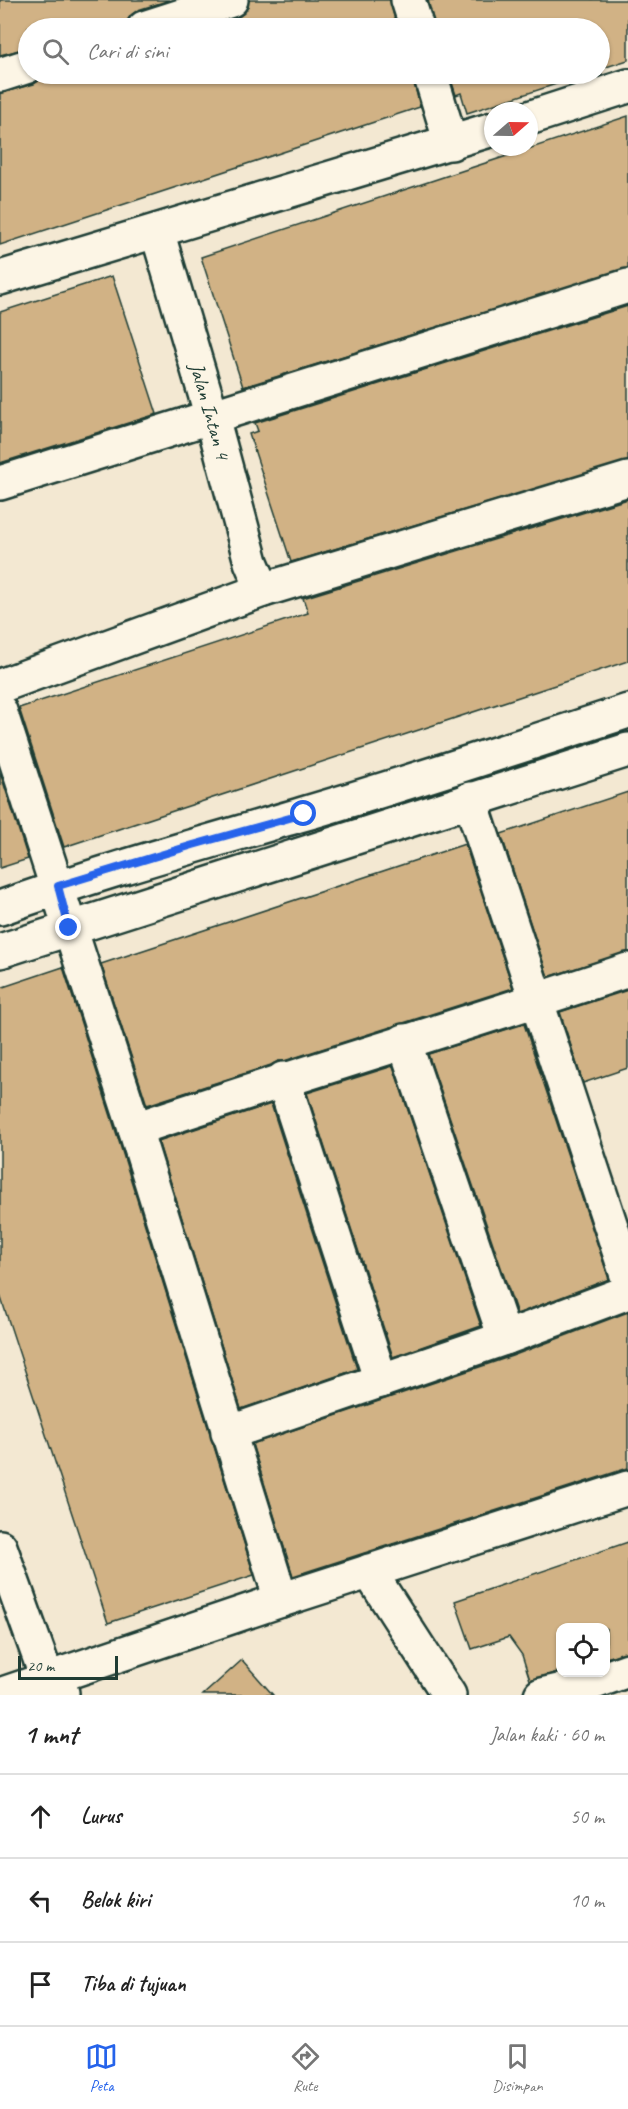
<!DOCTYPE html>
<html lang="id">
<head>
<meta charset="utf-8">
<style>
	body { margin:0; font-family:Caveat,sans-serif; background:#f6f6f6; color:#222 }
	.controls { position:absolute; right:18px; bottom:18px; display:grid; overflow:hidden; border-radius:12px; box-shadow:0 2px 4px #0004 }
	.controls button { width:54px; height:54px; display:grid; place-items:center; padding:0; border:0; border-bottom:2px solid #e0e0e0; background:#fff; color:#222; font:30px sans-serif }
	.compass { position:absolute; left:484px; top:102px; width:54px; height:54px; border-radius:50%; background:#fff; box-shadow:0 2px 4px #0004; rotate:70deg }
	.scale { position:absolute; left:18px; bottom:15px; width:100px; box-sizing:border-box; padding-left:6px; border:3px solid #1f3d34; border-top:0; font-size:16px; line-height:21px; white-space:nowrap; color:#1f3d34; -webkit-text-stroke:4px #fcf5e5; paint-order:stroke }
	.stop { position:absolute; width:18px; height:18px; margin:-14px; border:4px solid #2563eb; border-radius:50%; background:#fff }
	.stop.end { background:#2563eb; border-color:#fff; box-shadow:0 2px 6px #0008 }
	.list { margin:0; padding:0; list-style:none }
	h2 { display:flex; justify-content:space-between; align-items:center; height:78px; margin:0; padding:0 24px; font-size:26px }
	h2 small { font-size:20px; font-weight:400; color:#767676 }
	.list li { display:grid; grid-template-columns:39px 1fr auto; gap:18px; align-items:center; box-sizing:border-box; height:84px; padding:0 24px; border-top:2px solid #e0e0e0 }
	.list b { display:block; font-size:22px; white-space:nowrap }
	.list em { font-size:20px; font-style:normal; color:#767676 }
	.icon { flex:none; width:33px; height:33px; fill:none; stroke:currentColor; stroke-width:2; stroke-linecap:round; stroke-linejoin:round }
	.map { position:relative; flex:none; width:628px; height:1695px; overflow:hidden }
	.search { position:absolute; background:#fff; box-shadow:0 2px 4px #0004; left:18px; right:18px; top:18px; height:66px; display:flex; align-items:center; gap:15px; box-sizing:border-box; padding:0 21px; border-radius:33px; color:#767676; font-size:22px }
	.sheet { height:330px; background:#fff }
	nav { display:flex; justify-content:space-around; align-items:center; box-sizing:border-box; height:84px; border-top:2px solid #e0e0e0; background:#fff; font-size:16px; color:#767676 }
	nav a { display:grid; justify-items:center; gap:3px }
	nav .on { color:#2563eb }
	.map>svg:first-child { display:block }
	.building { fill:#d1b285; stroke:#1f3d34; stroke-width:1.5 }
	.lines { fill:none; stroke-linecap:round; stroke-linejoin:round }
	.minor-casing { stroke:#1f3d34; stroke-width:38 }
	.minor { stroke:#fcf5e5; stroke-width:33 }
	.route { stroke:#2563eb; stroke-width:8 }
	.labels { text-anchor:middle; stroke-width:4.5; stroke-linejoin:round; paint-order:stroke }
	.street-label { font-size:21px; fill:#1f3d34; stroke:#fcf5e5 }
</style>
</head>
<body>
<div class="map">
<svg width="628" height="1695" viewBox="0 0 628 1695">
	<rect width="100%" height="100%" fill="#f3e8d2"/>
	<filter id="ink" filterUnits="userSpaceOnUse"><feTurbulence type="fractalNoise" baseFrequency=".0167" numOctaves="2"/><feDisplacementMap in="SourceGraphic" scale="12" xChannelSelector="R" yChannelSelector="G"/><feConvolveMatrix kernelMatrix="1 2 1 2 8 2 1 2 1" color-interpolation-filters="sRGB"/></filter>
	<g filter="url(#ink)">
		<g class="building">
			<path d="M0,0H170L138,10L131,15L126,23V28H28V48L0,55Z"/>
			<path d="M249,0H390L397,28H204L237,18L245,12Z"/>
			<path d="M428,0H628V60L600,69V28H435Z"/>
			<path d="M45,74H412L420,107L0,245V93L34,84L41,79Z"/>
			<path d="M449,74H587L467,113L461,93L456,95Z"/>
			<path d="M628,116V268L243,387L201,257Z"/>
			<path d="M112,276L157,414L0,463V312Z"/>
			<path d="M628,306V461L291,562L249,434L258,431L255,423Z"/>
			<path d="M628,499V661L64,847L19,708L308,613L303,598Z"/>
			<path d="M0,772L28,859L0,868Z"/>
			<path d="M628,792V952L548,977L501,834Z"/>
			<path d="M465,844L513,988L284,1061H278L271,1065L147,1105L101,964Z"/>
			<path d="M63,967L117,1135L254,1575L108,1623L0,1295V988Z"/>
			<path d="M628,990V1068L583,1083L560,1012Z"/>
			<path d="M524,1024L609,1279L517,1314L428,1054Z"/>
			<path d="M393,1066L481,1326L393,1357L307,1093Z"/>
			<path d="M271,1104L357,1369L241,1409L158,1141Z"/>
			<path d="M628,1312V1468L293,1576L252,1444L512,1356Z"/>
			<path d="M628,1542V1652L606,1658V1628H561V1671L530,1680L522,1655L509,1637L472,1649L455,1601Z"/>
			<path d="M242,1660L273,1695H203Z"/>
		</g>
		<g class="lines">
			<defs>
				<g id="minor">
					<path d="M408,0L417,28"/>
					<path d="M144,28L231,0"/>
					<path d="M430,74L451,143"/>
					<path d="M0,75L28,66"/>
					<path d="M529,118L628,86"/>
					<path d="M157,231L212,417L251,562L263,590"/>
					<path d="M0,278L493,129"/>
					<path d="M0,483L628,286"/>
					<path d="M0,686L263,590L628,479"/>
					<path d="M0,711L135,1129L281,1600"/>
					<path d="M470,799L628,1278"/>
					<path d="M0,908C100,872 202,844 303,814C412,782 520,746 628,711"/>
					<path d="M0,951L628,750"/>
					<path d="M404,1041L505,1338"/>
					<path d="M283,1079L381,1381"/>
					<path d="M135,1129C299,1074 465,1025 628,970"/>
					<path d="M228,1433L505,1338L628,1292"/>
					<path d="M0,1547L47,1678L62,1693"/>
					<path d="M369,1571L449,1695"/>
					<path d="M0,1695L281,1600L628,1488"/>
					<path d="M541,1695L589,1684L628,1670"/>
				</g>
			</defs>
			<use href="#minor" class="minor-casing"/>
			<use href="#minor" class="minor"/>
		</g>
	</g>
	<g class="lines" filter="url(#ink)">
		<path class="route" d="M69,928L58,886L193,845L304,814"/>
	</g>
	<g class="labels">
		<g class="street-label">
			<text transform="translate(210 411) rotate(74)" y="7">Jalan Intan 4</text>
		</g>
	</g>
</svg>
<div class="controls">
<button><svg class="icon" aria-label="locate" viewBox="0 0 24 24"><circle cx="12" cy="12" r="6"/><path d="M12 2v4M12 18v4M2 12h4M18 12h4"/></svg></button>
</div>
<svg class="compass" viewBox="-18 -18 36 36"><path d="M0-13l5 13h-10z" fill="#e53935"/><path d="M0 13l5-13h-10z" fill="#767676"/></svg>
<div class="scale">20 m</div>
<div class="stop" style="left:304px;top:814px"></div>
<div class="stop end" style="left:69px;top:928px"></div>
<div class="search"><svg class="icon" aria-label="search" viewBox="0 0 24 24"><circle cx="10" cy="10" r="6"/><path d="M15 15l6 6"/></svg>Cari di sini</div>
</div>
<section class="sheet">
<h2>1 mnt<small>Jalan kaki · 60 m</small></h2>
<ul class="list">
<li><svg class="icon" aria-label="ahead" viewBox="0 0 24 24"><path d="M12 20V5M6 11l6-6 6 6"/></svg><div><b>Lurus</b></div><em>50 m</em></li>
<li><svg class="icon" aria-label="left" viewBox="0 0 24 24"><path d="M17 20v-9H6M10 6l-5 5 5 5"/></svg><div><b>Belok kiri</b></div><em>10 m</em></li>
<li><svg class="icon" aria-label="arrive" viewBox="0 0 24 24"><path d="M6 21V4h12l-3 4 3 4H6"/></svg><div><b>Tiba di tujuan</b></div></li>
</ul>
</section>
<nav>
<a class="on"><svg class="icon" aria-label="map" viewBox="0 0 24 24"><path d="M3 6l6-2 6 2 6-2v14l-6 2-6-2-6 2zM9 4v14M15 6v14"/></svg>Peta</a>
<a><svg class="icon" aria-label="directions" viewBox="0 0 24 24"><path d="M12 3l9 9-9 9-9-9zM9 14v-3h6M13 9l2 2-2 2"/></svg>Rute</a>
<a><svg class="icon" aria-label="saved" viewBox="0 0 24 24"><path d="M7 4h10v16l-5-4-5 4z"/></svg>Disimpan</a>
</nav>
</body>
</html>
